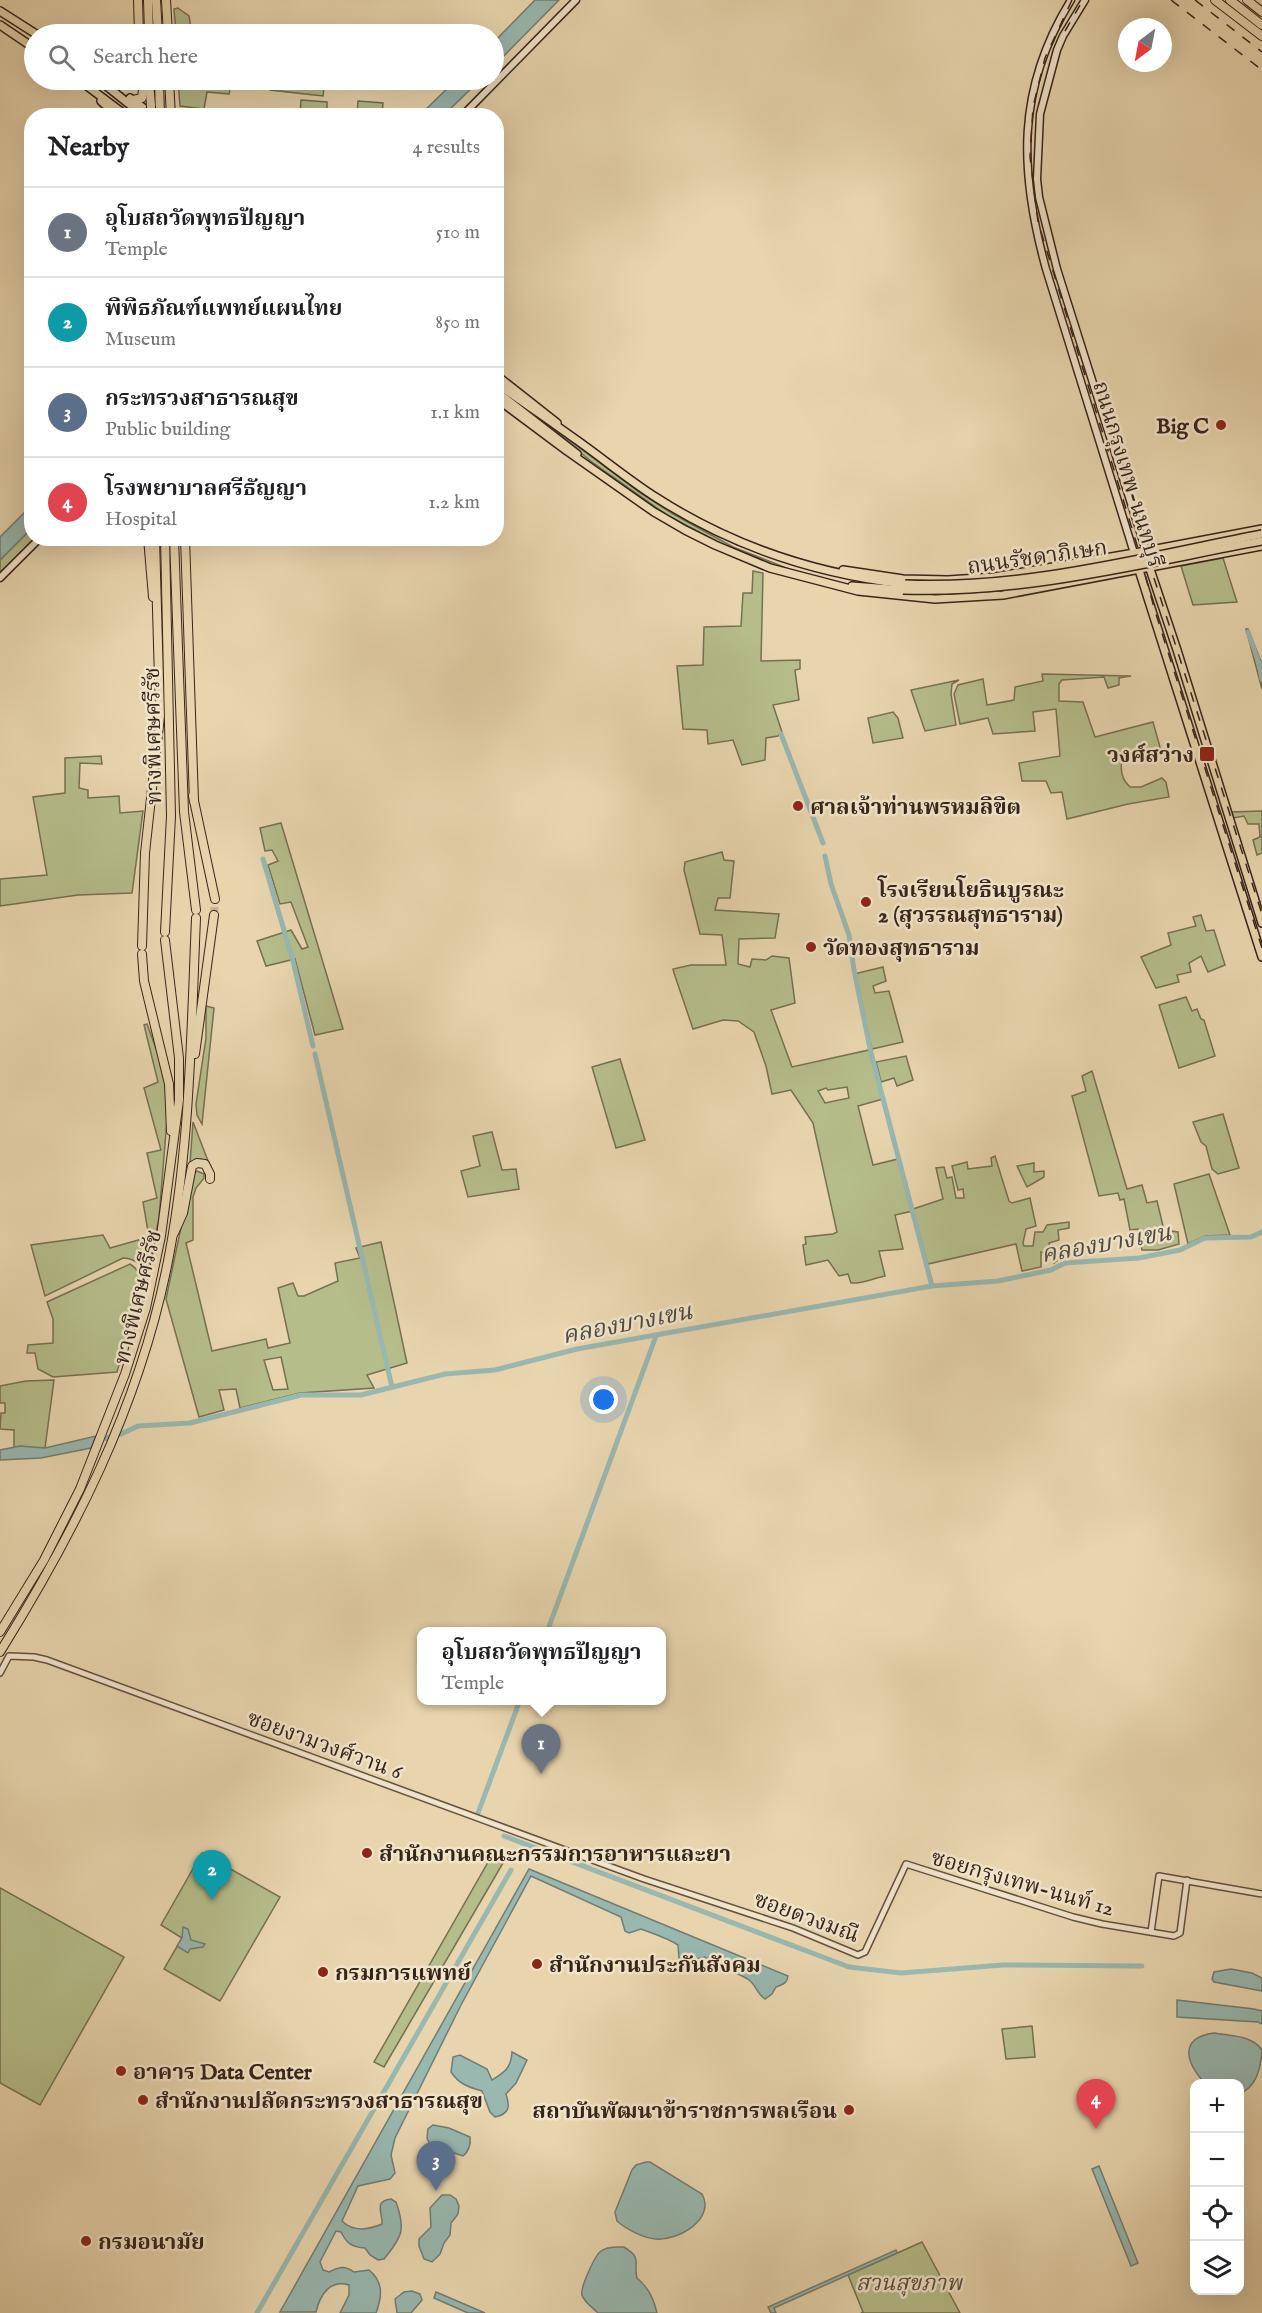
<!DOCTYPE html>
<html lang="en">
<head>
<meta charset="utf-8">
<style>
	body { margin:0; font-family:"IM FELL English","Noto Serif Thai",serif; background:#f2f2f2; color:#202124 }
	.controls { position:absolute; right:18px; bottom:18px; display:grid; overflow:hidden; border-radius:12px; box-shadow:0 6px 24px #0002 }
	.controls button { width:54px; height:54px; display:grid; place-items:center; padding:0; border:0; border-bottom:2px solid #e0e0e0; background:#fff; color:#202124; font:30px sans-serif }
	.compass { position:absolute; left:1118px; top:18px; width:54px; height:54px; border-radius:50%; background:#fff; box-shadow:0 6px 24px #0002; rotate:212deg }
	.you { position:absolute; left:604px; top:1400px; width:21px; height:21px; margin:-15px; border:4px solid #fff; border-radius:50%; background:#1a73e8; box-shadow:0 0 0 9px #1a73e833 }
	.badge { display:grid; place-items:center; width:39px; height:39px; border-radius:50%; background:#8f2418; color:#fff; font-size:20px; font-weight:700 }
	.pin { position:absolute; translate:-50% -50px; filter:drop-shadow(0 2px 3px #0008) }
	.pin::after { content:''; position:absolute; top:32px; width:21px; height:18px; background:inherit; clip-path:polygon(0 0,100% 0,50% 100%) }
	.popup { position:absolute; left:417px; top:1627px; width:249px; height:78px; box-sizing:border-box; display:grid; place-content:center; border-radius:12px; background:#fff; filter:drop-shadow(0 2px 4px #0005); font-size:20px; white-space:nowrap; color:#757577 }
	.popup b { font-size:22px; color:#202124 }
	.popup::after { content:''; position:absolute; left:50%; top:100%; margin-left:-12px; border:12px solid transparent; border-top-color:#fff }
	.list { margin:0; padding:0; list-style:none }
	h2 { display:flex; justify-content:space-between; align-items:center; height:78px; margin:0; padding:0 24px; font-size:26px }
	h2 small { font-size:20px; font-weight:400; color:#757577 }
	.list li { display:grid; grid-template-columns:39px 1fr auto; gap:18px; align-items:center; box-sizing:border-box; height:90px; padding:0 24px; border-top:2px solid #e0e0e0 }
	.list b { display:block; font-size:22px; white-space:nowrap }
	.list p { margin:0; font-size:20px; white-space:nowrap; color:#757577 }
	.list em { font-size:20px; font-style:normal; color:#757577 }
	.icon { flex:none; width:33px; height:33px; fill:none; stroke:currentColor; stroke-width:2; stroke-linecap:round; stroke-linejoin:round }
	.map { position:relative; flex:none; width:1262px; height:2313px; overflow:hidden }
	.search { position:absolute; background:#fff; box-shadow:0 6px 24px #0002; left:24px; top:24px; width:480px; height:66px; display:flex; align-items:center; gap:15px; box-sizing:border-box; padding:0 21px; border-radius:33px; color:#757577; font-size:22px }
	.panel { position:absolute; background:#fff; box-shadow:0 6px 24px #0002; left:24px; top:108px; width:480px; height:438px; border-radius:24px }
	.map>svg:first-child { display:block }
	.green { fill:#b5bd8b; stroke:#767052; stroke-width:1.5; fill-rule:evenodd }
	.water { fill:#98b8b0; stroke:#717d74; stroke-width:1.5 }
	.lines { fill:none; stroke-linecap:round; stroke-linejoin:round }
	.canal { stroke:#98b8b0; stroke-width:5 }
	.motorway-tunnel { stroke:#c5b290; stroke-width:8; stroke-dasharray:8 4; stroke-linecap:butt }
	.tertiary-casing { stroke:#63503e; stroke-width:8 }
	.secondary-casing { stroke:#372419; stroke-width:9 }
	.primary-casing { stroke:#372419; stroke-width:10 }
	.motorway-casing { stroke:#372419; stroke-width:10 }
	.tertiary { stroke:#f0e4ca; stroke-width:5 }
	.secondary { stroke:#f0e4ca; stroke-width:6 }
	.primary { stroke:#e8d5ae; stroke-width:7 }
	.motorway { stroke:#e8d5ae; stroke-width:8 }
	.rail { stroke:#372419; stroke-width:1.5; stroke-dasharray:10 10; stroke-linecap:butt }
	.primary-bridge-casing { stroke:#372419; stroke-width:10; stroke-linecap:butt }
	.motorway-bridge-casing { stroke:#372419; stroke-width:10; stroke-linecap:butt }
	.primary-bridge { stroke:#e8d5ae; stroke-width:7 }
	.motorway-bridge { stroke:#e8d5ae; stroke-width:8 }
	.poi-dot { fill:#8f2418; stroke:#f0e4ca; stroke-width:2 }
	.labels { text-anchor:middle; stroke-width:5; stroke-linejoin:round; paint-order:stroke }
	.poi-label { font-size:22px; font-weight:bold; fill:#372419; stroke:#f0e4ca; text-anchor:start }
	.street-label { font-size:22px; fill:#372419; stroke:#f0e4ca }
	.park-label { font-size:22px; font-style:italic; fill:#564a36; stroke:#f0e4ca }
	.water-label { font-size:24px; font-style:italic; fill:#4f493f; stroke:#f0e4ca }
</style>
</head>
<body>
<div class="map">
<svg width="1262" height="2313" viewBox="0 0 1262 2313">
	<rect width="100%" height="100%" fill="#e8d5ae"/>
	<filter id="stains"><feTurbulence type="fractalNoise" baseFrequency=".00333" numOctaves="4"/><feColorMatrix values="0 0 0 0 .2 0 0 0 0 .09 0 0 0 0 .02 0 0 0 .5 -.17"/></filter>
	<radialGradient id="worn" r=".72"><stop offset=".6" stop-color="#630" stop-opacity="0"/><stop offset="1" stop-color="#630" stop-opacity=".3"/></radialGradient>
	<g class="green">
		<path d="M178,8L189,16L191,28L188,34H176L174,9Z"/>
		<path d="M178,80H232L229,94L207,92L204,109L180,106Z"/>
		<path d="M271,80H325L323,96L270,90Z"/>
		<path d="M301,100L327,102V115H300Z"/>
		<path d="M358,101L383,103L382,115H357Z"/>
		<path d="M530,411L640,493L673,514L733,547L789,569L724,545L667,515L592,462Z"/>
		<path d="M31,529L32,538L34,539L0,572V560Z"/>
		<path d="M1223,558L1237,602L1193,605L1181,566Z"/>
		<path d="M753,571L763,573L761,661L800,660V669L795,670L799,700L773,705L782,732L778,736L766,738L765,760L742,765L733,740L708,744L707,730L683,729L677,666L703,665L704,627L741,626L743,593H752Z"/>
		<path d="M1246,629H1248L1262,664V689Z"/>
		<path d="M1042,674L1131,676L1119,678V685L1108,688L1104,677L1062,680L1059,684V701L1083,702L1095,737L1153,722L1160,747L1122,760C1120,770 1121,779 1130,787H1141L1162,778L1166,782L1169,797L1128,804L1067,819L1062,792L1051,793L1046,781H1022L1019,763L1060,756L1056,709L1033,712L1035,731L993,734L988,718L960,724L954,694L958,685L983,679L987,705L1014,700L1015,687L1043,681Z"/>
		<path d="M959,680L952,684L951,694L956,725L925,731L911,690Z"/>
		<path d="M893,712L898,718L903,738L873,743L868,718Z"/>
		<path d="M101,756L102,764L80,763L79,788L88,790V798L119,796L120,813L143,811L132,893L78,895L0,906V879L47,875L33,797L65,793V758Z"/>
		<path d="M1262,811V853L1257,855L1253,840L1260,837L1259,824H1248L1244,816L1233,818L1231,812Z"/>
		<path d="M281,823L343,1029L315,1035L295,959L266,966L257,941L291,930L302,949L308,947L291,902L280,904L268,865L278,861L272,850L265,851L260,828Z"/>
		<path d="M722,852L724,860L734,861L730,898H718L715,910L779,914L775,938L739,939L738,964L750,967L752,959L766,960L772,956L789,958L795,1003L771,1010L792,1067L869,1050L883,1099L858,1106L873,1165L898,1159L913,1209L943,1199L936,1168L944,1167L947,1178L952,1177L956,1198H964L963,1189L958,1190L952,1166L967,1162L968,1169L992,1166L991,1158L995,1156L1009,1201L1012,1203L1030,1198L1036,1226L1026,1229L1023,1243L1024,1246H1033L1035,1232H1043L1047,1225L1069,1222V1228L1058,1230L1059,1240L1049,1243L1050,1248L1054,1252H1060L1061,1258L1054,1263L1051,1256L1041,1252V1267L1022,1271L1016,1244L928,1264L913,1211L895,1215L903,1249L879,1251L885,1276C874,1278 862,1284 851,1283L848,1274L839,1276L828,1260L806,1265L803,1245L806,1244L805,1237L833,1234L837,1232L813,1123L791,1090L772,1094L766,1066L754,1032L738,1021L723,1020L693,1029L674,973L673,969L691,965H726L722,935L700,934L684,870L685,862ZM847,1087L849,1098L825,1103L818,1091L826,1088L828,1090Z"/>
		<path d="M1201,915L1206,931L1214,930L1225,965L1208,972L1201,956L1189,963L1191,972L1177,975L1179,982L1156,988L1141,957L1171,945L1168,933L1196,926L1193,917Z"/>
		<path d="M883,967L886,981L873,986L875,993L889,991L903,1042L872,1049L854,974Z"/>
		<path d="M1186,997L1192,1011L1197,1009L1201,1019L1204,1020L1215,1056L1179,1068L1159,1005Z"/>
		<path d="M206,1006L214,1008L202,1124L197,1115L196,1104L206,1038Z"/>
		<path d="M147,1024L162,1065L168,1107L159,1218L147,1277C141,1265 138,1259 123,1258L45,1296L31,1245L103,1235L110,1248L149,1237L143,1202L157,1198L147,1153L161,1150L144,1088L158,1082L144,1025Z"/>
		<path d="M906,1056L913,1080L897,1086L894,1078L881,1082L876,1062Z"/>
		<path d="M620,1059L645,1140L616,1148L592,1067Z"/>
		<path d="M1092,1071L1127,1189L1142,1185L1147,1203L1157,1201L1164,1230L1178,1232L1179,1244L1158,1250H1142L1138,1229L1130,1230L1124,1199L1120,1200L1118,1193L1099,1196L1072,1096L1086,1091L1082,1076Z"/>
		<path d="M1223,1114L1239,1168L1218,1174L1212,1169L1206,1146L1201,1142L1193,1122Z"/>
		<path d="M193,1122L210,1166L200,1159L190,1163Z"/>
		<path d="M492,1132L502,1170L516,1169L519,1189L468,1197L461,1171L480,1166L473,1136Z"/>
		<path d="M1034,1163V1172L1044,1171V1177L1027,1187L1017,1166Z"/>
		<path d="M197,1171L204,1174V1178L196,1188L193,1197V1240L186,1243L212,1351L266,1339L268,1348L290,1343L278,1288L293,1283L298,1296H304L338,1281L335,1263L360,1258L356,1248L381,1242L407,1363L367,1375L374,1388L300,1393L240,1408L236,1389L219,1390L224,1410L199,1417L166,1299L192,1175ZM281,1357L288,1389L273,1390L264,1360Z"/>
		<path d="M1209,1174L1230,1235L1205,1236L1188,1244L1174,1184Z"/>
		<path d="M130,1264C138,1269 142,1277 141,1286L117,1372L53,1377L38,1369L35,1353H27L28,1345L53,1343V1319L47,1302Z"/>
		<path d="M54,1380L45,1448H14V1430L0,1429L1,1413H5V1403H0V1386L26,1381Z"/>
		<path d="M202,1853L280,1897L220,2001L164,1969L182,1938L161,1925Z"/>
		<path d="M491,1857L503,1863L384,2067L374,2062Z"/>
		<path d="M0,1888L124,1957L40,2105L0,2083Z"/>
		<path d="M1032,2026L1035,2057L1006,2059L1002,2029Z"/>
		<path d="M922,2242L960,2313H861L863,2312L848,2275Z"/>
	</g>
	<g class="water">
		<path d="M535,0H559L494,66V42Z"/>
		<path d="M456,80H480L444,115H420Z"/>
		<path d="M31,506V529L0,560V537Z"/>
		<path d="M96,1436L91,1448L41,1458L0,1460V1450L20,1446L45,1448Z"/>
		<path d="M529,1869L788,1976C787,1984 783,1984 776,1987L772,1994L765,1999C757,1994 756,1985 749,1980C735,1970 718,1970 705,1957L682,1962L679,1958L678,1945C667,1938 654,1934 641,1929L629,1933L625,1931L621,1917L531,1876L461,2005L395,2138L391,2155L395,2173L390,2179L358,2186L342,2221C353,2232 368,2230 382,2224C383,2213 373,2201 391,2199L396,2202C406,2230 402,2237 384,2259L378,2260L370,2255L365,2248C352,2247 347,2244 341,2232L336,2231L320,2262L323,2270L329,2272C339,2267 344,2265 354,2272L369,2270C384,2282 382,2297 376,2313H340L349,2295V2285C330,2279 320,2295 316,2312H280Z"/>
		<path d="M183,1927L188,1929L191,1940L205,1944L203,1947L190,1949L188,1953L177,1946L182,1938Z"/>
		<path d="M1231,1969L1252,1973L1262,1978V1991L1214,1982L1212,1979L1214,1972Z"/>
		<path d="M1177,2000L1254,2009L1262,2011V2024L1258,2022L1177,2017Z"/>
		<path d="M1214,2033C1230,2036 1252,2035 1262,2050C1261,2067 1257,2087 1240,2093V2084L1205,2083C1186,2063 1178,2038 1214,2033Z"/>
		<path d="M512,2052L527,2060L516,2083L506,2094C510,2106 510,2114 495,2117L490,2112L482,2091C468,2087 459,2084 451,2072L453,2057L460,2055L487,2069L492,2080C505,2072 511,2068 512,2052Z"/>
		<path d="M433,2125L449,2128L470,2137C471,2145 469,2151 463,2156L430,2145L427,2138L428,2129Z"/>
		<path d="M646,2162H650L702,2194C716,2219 678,2241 656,2239C643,2238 626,2229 617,2221L615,2212L632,2170L636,2165Z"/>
		<path d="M1099,2166L1138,2263L1131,2266L1092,2169Z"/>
		<path d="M442,2195H450L456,2199L459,2206L458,2214L451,2223L450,2235L444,2243L440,2254L432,2262L424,2259L419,2246V2239L431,2227L430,2208Z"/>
		<path d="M624,2247C643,2259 633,2261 637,2278C648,2287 654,2299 657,2313H598C593,2308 584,2302 582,2295C580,2288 595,2255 601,2251C607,2246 617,2247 624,2247Z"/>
		<path d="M896,2250L897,2253L774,2308L776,2313H771L768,2307Z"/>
		<path d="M412,2291L420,2294L422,2300L411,2313H397L395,2299L404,2292Z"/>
		<path d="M436,2292L485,2313H468L434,2298Z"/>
	</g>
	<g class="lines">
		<g class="canal">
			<path d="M1248,632L1259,663L1262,679"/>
			<path d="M781,734L823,843"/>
			<path d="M825,856L831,884L849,935L854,970L871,1053L932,1286"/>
			<path d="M263,859L293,961L313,1046"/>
			<path d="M315,1054L392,1387"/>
			<path d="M99,1440L121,1434L138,1426L190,1423L301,1395H361L445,1374L495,1370L577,1349L932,1286L998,1281L1051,1270L1065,1263L1139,1258L1180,1250L1205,1238L1251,1237L1262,1232"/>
			<path d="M547,1632L656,1336"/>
			<path d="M478,1813L520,1700"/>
			<path d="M504,1836L849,1967L901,1973L1003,1965L1142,1966"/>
			<path d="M257,2313L511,1870"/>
		</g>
		<path class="motorway-tunnel" d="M214,915L215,899"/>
		<defs>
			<g id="tertiary">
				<path d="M0,1673L9,1656L34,1657L47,1660L644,1879L793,1928L858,1955L865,1952L906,1864L1073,1917L1102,1924L1174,1936L1180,1933L1187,1880"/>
				<path d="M1151,1932L1159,1876L1262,1894"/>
			</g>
			<g id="secondary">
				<path d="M1071,0C1016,89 1019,171 1046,269L1134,553"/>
				<path d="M1085,0L1063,36L1057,50L1040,114L1037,179L1039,197L1057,269L1146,551"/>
				<path d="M462,116L576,0"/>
				<path d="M0,578L40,538"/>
			</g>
			<g id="primary">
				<path d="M0,11L36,34"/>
				<path d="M0,25L34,48"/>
				<path d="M79,80L127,116"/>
				<path d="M99,80L144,116"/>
				<path d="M130,98L153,115"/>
				<path d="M101,101L117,116"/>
				<path d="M496,375L557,423"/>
				<path d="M496,383C521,401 546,418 571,436C600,456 627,479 657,498C732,546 816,574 905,584"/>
				<path d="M496,391L577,454"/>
				<path d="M496,398L567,451L654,512L685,530L715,545L770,568L858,591L935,599L1003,595L1262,546"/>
				<path d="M1149,566L1177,650L1262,923"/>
				<path d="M1138,567L1262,957"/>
				<path d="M843,570L903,579L948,580L994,577L1146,551L1262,529"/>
				<path d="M852,586L903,590"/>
			</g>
			<g id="motorway">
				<path d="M138,0L139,34"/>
				<path d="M148,0L149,34"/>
				<path d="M156,0L158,34"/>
				<path d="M166,0L168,34"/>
				<path d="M1215,0L1262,36"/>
				<path d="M1230,0L1262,25"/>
				<path d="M1247,0L1262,12"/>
				<path d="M149,80L151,106"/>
				<path d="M159,80L160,116"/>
				<path d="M169,80L171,116"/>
				<path d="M133,100L142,98L144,80"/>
				<path d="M148,538L153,597"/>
				<path d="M174,538L184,812L196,910"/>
				<path d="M185,538L194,801"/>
				<path d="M193,796L215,899"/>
				<path d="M165,932L171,816L165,538"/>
				<path d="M142,946L145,853L160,716L155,538"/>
				<path d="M142,954L144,981L169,1084L171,1131"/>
				<path d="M195,1054L214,915"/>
				<path d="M174,1233L183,1213L192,1166L197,1163L205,1164L210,1174V1179"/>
				<path d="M0,1632L44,1560L80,1489L125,1374L146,1308L161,1236L179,1100V1058L165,940"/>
				<path d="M0,1652C74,1533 137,1410 166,1271C190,1155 191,1036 196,918"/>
			</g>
		</defs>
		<use href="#tertiary" class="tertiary-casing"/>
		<use href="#secondary" class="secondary-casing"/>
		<use href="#primary" class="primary-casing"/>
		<use href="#motorway" class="motorway-casing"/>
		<use href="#tertiary" class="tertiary"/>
		<use href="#secondary" class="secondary"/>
		<use href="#primary" class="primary"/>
		<use href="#motorway" class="motorway"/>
		<g class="rail">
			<path d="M1072,0L1045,58L1033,107L1030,157L1038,222L1137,545L1155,611L1262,948"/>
			<path d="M1171,0L1262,70"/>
			<path d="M1195,0L1262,52"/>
			<path d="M1065,31L1083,0"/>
			<path d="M1154,578L1262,914"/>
		</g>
		<defs>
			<g id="primary-bridge">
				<path d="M905,584C1026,589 1144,557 1262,534"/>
				<path d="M903,590C1025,594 1143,563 1262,541"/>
			</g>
			<path id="motorway-bridge" d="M151,106V116"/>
		</defs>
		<use href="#primary-bridge" class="primary-bridge-casing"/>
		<use href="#motorway-bridge" class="motorway-bridge-casing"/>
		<use href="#primary-bridge" class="primary-bridge"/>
		<use href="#motorway-bridge" class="motorway-bridge"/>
	</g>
	<g class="poi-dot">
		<circle cx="1221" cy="425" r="6"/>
		<rect x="1199" y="746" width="16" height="16" rx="3"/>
		<circle cx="798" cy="806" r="6"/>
		<circle cx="866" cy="902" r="6"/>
		<circle cx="811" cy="947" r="6"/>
		<circle cx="367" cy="1853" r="6"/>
		<circle cx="537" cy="1964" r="6"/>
		<circle cx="323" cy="1972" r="6"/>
		<circle cx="121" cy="2071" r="6"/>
		<circle cx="143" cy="2100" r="6"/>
		<circle cx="849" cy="2110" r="6"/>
		<circle cx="86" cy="2241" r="6"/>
	</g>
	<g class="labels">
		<g class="poi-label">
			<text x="1209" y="433" text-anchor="end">Big C</text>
			<text x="1194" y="762" text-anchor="end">วงศ์สว่าง</text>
			<text x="810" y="814">ศาลเจ้าท่านพรหมลิขิต</text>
			<text x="878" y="897">โรงเรียนโยธินบูรณะ<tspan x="878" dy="25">2 (สุวรรณสุทธาราม)</tspan></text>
			<text x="823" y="955">วัดทองสุทธาราม</text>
			<text x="379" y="1861">สำนักงานคณะกรรมการอาหารและยา</text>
			<text x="549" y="1972">สำนักงานประกันสังคม</text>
			<text x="335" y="1980">กรมการแพทย์</text>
			<text x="133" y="2079">อาคาร Data Center</text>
			<text x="155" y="2108">สำนักงานปลัดกระทรวงสาธารณสุข</text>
			<text x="837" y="2118" text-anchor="end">สถาบันพัฒนาข้าราชการพลเรือน</text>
			<text x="98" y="2249">กรมอนามัย</text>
		</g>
		<g class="street-label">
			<text transform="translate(1129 474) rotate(73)" y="8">ถนนกรุงเทพ-นนทบุรี</text>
			<text transform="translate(1037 556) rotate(-8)" y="8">ถนนรัชดาภิเษก</text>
			<text transform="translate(152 736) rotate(-91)" y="8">ทางพิเศษศรีรัช</text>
			<text transform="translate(137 1297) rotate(-76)" y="8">ทางพิเศษศรีรัช</text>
			<text transform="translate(325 1744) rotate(20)" y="8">ซอยงามวงศ์วาน 6</text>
			<text transform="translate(1023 1882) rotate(16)" y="8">ซอยกรุงเทพ-นนท์ 12</text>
			<text transform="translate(807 1916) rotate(20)" y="8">ซอยดวงมณี</text>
		</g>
		<g class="park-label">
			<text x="909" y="2290">สวนสุขภาพ</text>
		</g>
		<g class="water-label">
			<text transform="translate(1106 1243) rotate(-10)" y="8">คลองบางเขน</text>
			<text transform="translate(627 1323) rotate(-11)" y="8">คลองบางเขน</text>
		</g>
	</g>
	<rect width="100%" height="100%" filter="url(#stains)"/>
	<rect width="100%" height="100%" fill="url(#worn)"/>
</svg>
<div class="controls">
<button>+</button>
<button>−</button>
<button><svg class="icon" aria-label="locate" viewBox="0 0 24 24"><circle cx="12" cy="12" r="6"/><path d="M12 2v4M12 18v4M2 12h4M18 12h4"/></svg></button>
<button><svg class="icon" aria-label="layers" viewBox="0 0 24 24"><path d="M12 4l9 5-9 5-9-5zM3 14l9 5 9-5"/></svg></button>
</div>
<svg class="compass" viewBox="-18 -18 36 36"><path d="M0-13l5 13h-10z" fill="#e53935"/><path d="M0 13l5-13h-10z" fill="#757577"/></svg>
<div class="you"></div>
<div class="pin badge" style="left:541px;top:1774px;background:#6b7280">1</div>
<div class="popup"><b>อุโบสถวัดพุทธปัญญา</b>Temple</div>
<div class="pin badge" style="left:212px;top:1900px;background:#0f9aa8">2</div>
<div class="pin badge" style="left:436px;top:2191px;background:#5c6f8a">3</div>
<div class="pin badge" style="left:1096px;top:2129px;background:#e0444e">4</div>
<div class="search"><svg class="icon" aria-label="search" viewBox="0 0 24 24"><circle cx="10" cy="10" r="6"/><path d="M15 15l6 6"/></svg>Search here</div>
<section class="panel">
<h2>Nearby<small>4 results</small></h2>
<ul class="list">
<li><span class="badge" style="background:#6b7280">1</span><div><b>อุโบสถวัดพุทธปัญญา</b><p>Temple</p></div><em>510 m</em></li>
<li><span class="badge" style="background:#0f9aa8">2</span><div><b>พิพิธภัณฑ์แพทย์แผนไทย</b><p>Museum</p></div><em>850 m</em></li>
<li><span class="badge" style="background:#5c6f8a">3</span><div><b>กระทรวงสาธารณสุข</b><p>Public building</p></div><em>1.1 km</em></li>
<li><span class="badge" style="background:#e0444e">4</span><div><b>โรงพยาบาลศรีธัญญา</b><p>Hospital</p></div><em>1.2 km</em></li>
</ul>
</section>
</div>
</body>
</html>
